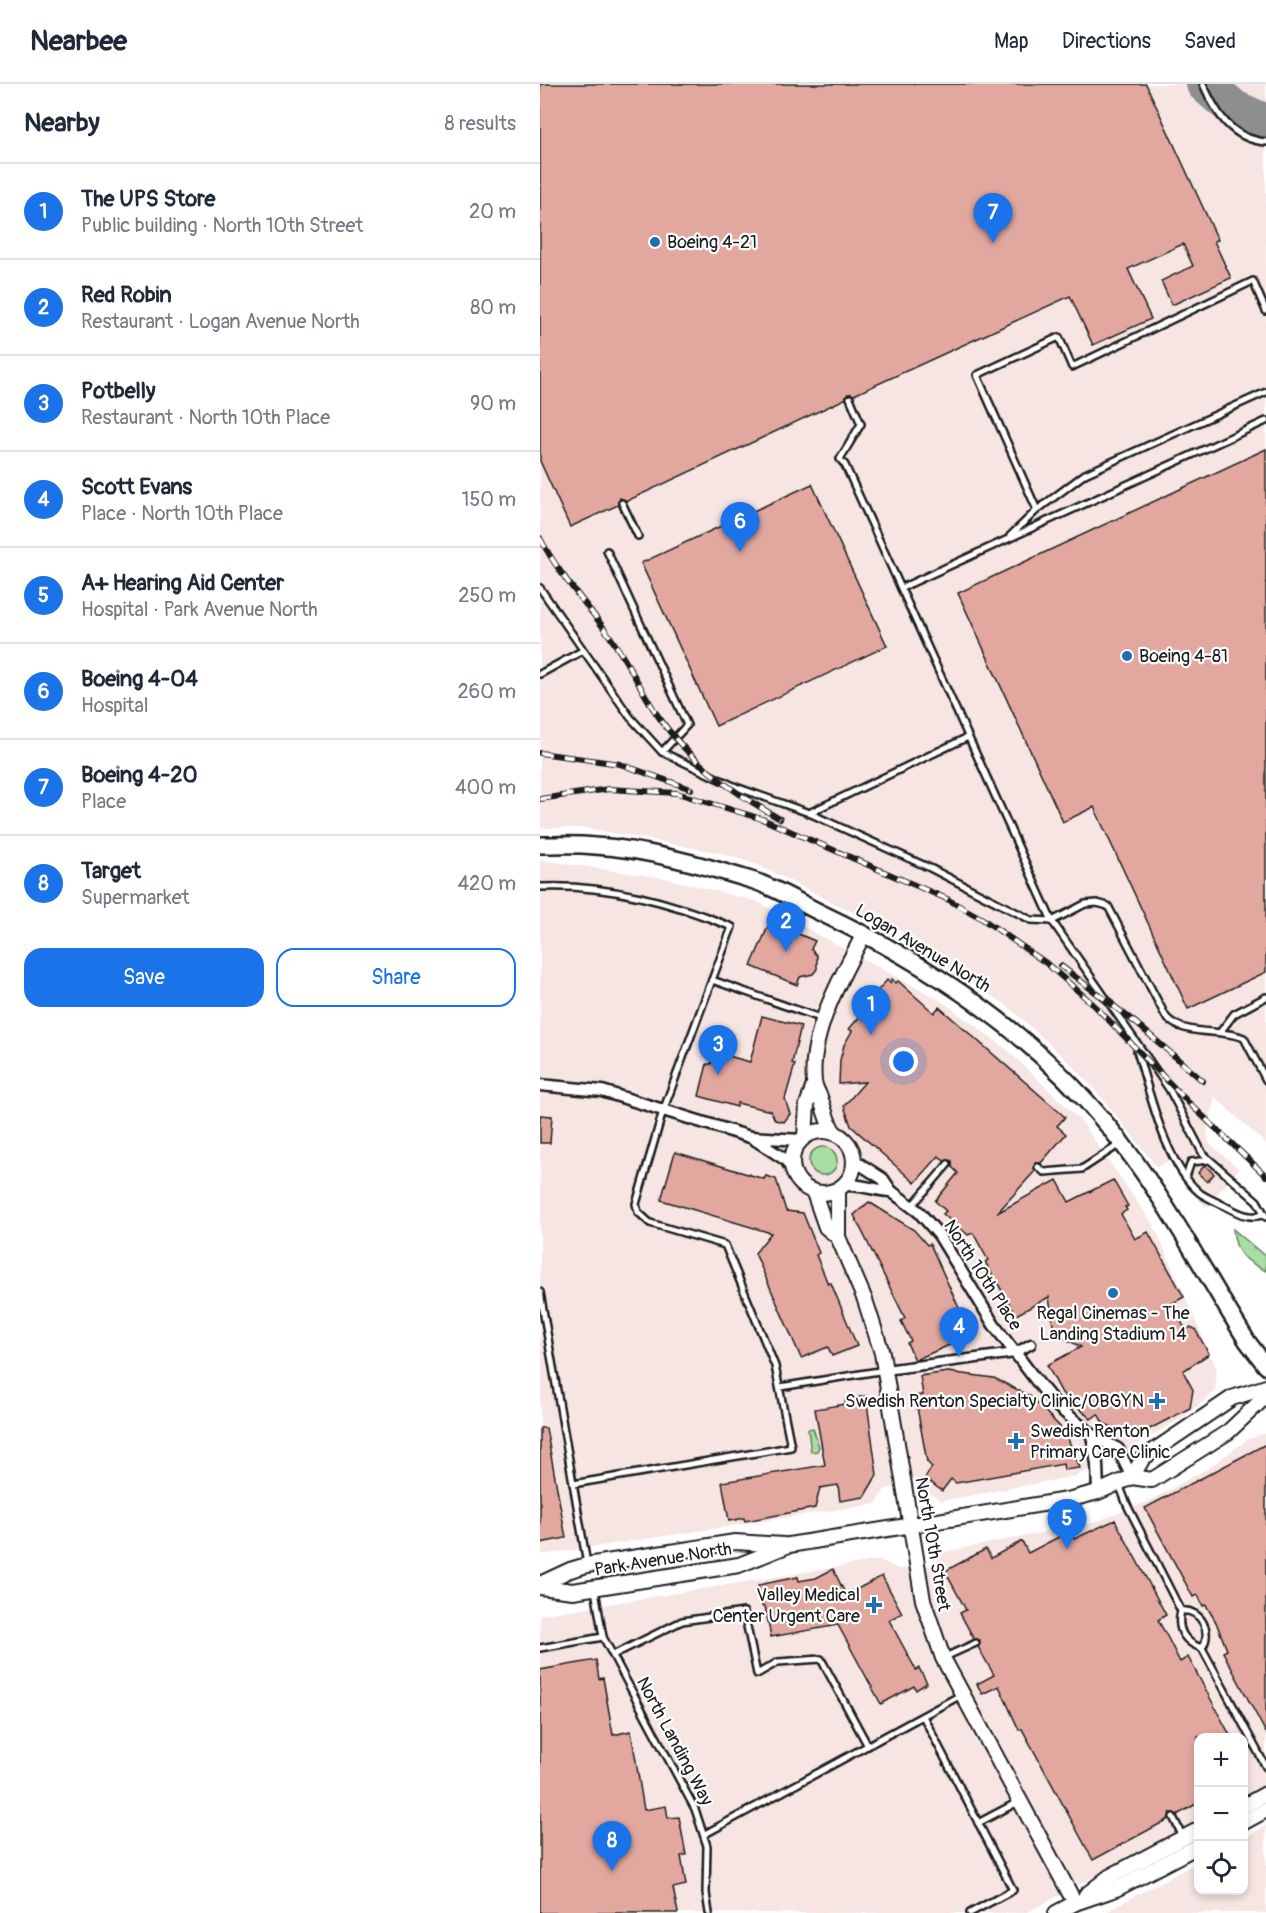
<!DOCTYPE html>
<html lang="en">
<head>
<meta charset="utf-8">
<style>
	body { margin:0; font-family:Pangolin,sans-serif; background:#f2f2f3; color:#1f2937 }
	.controls { position:absolute; right:18px; bottom:18px; display:grid; overflow:hidden; border-radius:12px; box-shadow:0 3px 9px #0003 }
	.controls button { width:54px; height:54px; display:grid; place-items:center; padding:0; border:0; border-bottom:2px solid #e0e1e3; background:#fff; color:#1f2937; font:30px sans-serif }
	.you { position:absolute; left:364px; top:978px; width:21px; height:21px; margin:-15px; border:4px solid #fff; border-radius:50%; background:#1a73e8; box-shadow:0 0 0 9px #1a73e833 }
	.badge { display:grid; place-items:center; width:39px; height:39px; border-radius:50%; background:#1a73e8; color:#fff; font-size:20px; font-weight:700 }
	.pin { position:absolute; translate:-50% -50px; filter:drop-shadow(0 2px 3px #0008) }
	.pin::after { content:''; position:absolute; top:32px; width:21px; height:18px; background:inherit; clip-path:polygon(0 0,100% 0,50% 100%) }
	.list { margin:0; padding:0; list-style:none }
	h2 { display:flex; justify-content:space-between; align-items:center; height:78px; margin:0; padding:0 24px; font-size:26px }
	h2 small { font-size:20px; font-weight:400; color:#747a83 }
	.list li { display:grid; grid-template-columns:39px 1fr auto; gap:18px; align-items:center; box-sizing:border-box; height:96px; padding:0 24px; border-top:2px solid #e0e1e3 }
	.list b { display:block; font-size:22px; white-space:nowrap }
	.list p { margin:0; font-size:20px; white-space:nowrap; color:#747a83 }
	.list em { font-size:20px; font-style:normal; color:#747a83 }
	.actions { display:flex; gap:12px; padding:18px 24px }
	.actions a { flex:1; padding:14px 0; border:2px solid #1a73e8; border-radius:18px; text-align:center; font-size:21px; color:#1a73e8 }
	.actions .main { background:#1a73e8; color:#fff }
	.icon { flex:none; width:33px; height:33px; fill:none; stroke:currentColor; stroke-width:2; stroke-linecap:round; stroke-linejoin:round }
	.map { position:relative; flex:none; width:726px; height:1829px; overflow:hidden }
	header { display:flex; align-items:center; gap:36px; box-sizing:border-box; height:84px; padding:0 30px; background:#fff; border-bottom:2px solid #e0e1e3 }
	header strong { font-size:28px }
	nav { display:flex; gap:33px; margin-inline-start:auto; font-size:21px }
	main { display:flex }
	aside { flex:1; background:#fff }
	.map>svg:first-child { display:block }
	.built { fill:#f6e5e2 }
	.green { fill:#a7dfa3; stroke:#627e60; stroke-width:1.5 }
	.forest { fill:url(#forest-firs); stroke:#627e60; stroke-width:1.5 }
	.lines { fill:none; stroke-linecap:round; stroke-linejoin:round }
	.taxiway { stroke:#8e8e8e; stroke-width:38 }
	.building { fill:#e2a89f; stroke:#1c1c1c; stroke-width:1.5 }
	.service-casing { stroke:#1c1c1c; stroke-width:10 }
	.pedestrian-casing { stroke:#1c1c1c; stroke-width:13 }
	.minor-casing { stroke:#1c1c1c; stroke-width:15 }
	.tertiary-casing { stroke:#1c1c1c; stroke-width:18 }
	.secondary-casing { stroke:#1c1c1c; stroke-width:20 }
	.service { stroke:#fff; stroke-width:5 }
	.pedestrian { stroke:#fff; stroke-width:8 }
	.minor { stroke:#fff; stroke-width:10 }
	.tertiary { stroke:#fff; stroke-width:14 }
	.secondary { stroke:#fff; stroke-width:15 }
	.rail-casing { stroke:#1c1c1c; stroke-width:6 }
	.rail { stroke:#fff; stroke-width:4; stroke-dasharray:11; stroke-linecap:butt }
	.poi-dot { fill:#1f6fb2; stroke:#fff; stroke-width:2 }
	.labels { text-anchor:middle; stroke-width:4.5; stroke-linejoin:round; paint-order:stroke }
	.poi-label { font-size:18px; fill:#1c1c1c; stroke:#fff; text-anchor:start }
	.street-label { font-size:18px; fill:#1c1c1c; stroke:#fff }
</style>
</head>
<body>
<header>
<strong>Nearbee</strong>
<nav><a>Map</a><a>Directions</a><a>Saved</a></nav>
</header>
<main>
<aside>
<h2>Nearby<small>8 results</small></h2>
<ul class="list">
<li><span class="badge">1</span><div><b>The UPS Store</b><p>Public building · North 10th Street</p></div><em>20 m</em></li>
<li><span class="badge">2</span><div><b>Red Robin</b><p>Restaurant · Logan Avenue North</p></div><em>80 m</em></li>
<li><span class="badge">3</span><div><b>Potbelly</b><p>Restaurant · North 10th Place</p></div><em>90 m</em></li>
<li><span class="badge">4</span><div><b>Scott Evans</b><p>Place · North 10th Place</p></div><em>150 m</em></li>
<li><span class="badge">5</span><div><b>A+ Hearing Aid Center</b><p>Hospital · Park Avenue North</p></div><em>250 m</em></li>
<li><span class="badge">6</span><div><b>Boeing 4-04</b><p>Hospital</p></div><em>260 m</em></li>
<li><span class="badge">7</span><div><b>Boeing 4-20</b><p>Place</p></div><em>400 m</em></li>
<li><span class="badge">8</span><div><b>Target</b><p>Supermarket</p></div><em>420 m</em></li>
</ul>
<div class="actions"><a class="main">Save</a><a>Share</a></div>
</aside>
<div class="map">
<svg width="726" height="1829" viewBox="0 0 726 1829">
	<defs>
		<pattern id="forest-firs" width="22" height="20" patternUnits="userSpaceOnUse" patternTransform="scale(1.5)"><rect width="22" height="20" fill="#a7dfa3"/><path d="M5 1l3.5 6h-7zM16 11l3.5 6h-7z" fill="#8fbf8c"/></pattern>
	</defs>
	<rect width="100%" height="100%" fill="#fff"/>
	<filter id="ink" filterUnits="userSpaceOnUse"><feTurbulence type="fractalNoise" baseFrequency=".0167" numOctaves="2"/><feDisplacementMap in="SourceGraphic" scale="12" xChannelSelector="R" yChannelSelector="G"/><feConvolveMatrix kernelMatrix="1 2 1 2 8 2 1 2 1" color-interpolation-filters="sRGB"/></filter>
	<g filter="url(#ink)">
		<g class="built">
			<path d="M0,0H726V1060L675,1013L667,1047L669,1059L699,1085L666,1123L645,1102L630,1076L617,1083L562,1014L533,982L469,923L402,879L405,874L372,853L356,844L355,847L349,843L348,846L218,781L181,769L46,744H0Z"/>
			<path d="M0,776L129,795L218,818L403,918L465,964L541,1037L614,1142L677,1286L675,1308L643,1333L597,1361L536,1392L401,1417L378,1400L345,1405L336,1420L0,1471Z"/>
			<path d="M726,1349V1702L704,1714V1654H658V1737L486,1829H0V1531L340,1476L358,1485L394,1481L404,1468L553,1439L609,1417L667,1385L708,1355Z"/>
			<path d="M726,1742V1829H564L658,1778V1806H704V1754Z"/>
		</g>
		<g class="green">
			<circle cx="283" cy="1077" r="14"/>
			<path d="M273,1344L279,1363L277,1367L271,1368L268,1345Z"/>
		</g>
		<path class="forest" d="M693,1145L726,1173V1187C705,1176 695,1171 693,1145Z"/>
		<g class="lines">
			<path class="taxiway" d="M665,0L694,25L726,39"/>
		</g>
		<g class="building">
			<path d="M0,0H606L678,156L674,157L691,194L632,221L621,197L653,182L643,160L588,185L611,235L553,261L530,212L314,311L308,310L305,315L87,417L80,414L78,421L30,443L0,377Z"/>
			<path d="M726,365V888L648,925L554,723L523,738L418,509Z"/>
			<path d="M272,400L347,562L176,642L101,479Z"/>
			<path d="M230,838L275,857L271,865L277,872V885L273,890L260,893L257,901L211,882Z"/>
			<path d="M352,895L356,899L358,897L394,929L399,923L525,1033L517,1042L526,1050L501,1079H495V1087L457,1129L517,1096L529,1118L573,1096L588,1122L585,1123L587,1126L581,1130L595,1155L608,1148L644,1213L631,1220L646,1246L651,1243L655,1245L669,1270L643,1287L653,1306L650,1324L600,1350L597,1346L582,1348L563,1339L558,1330L551,1335L522,1309L507,1281L541,1263L522,1253L513,1241L509,1213L476,1231L445,1178L448,1176L433,1149L428,1151L403,1130L406,1127L395,1117L418,1089L412,1083V1077H404L399,1072L375,1099L311,1042L304,1022L325,998L299,1000L300,976L304,961L312,947L309,945L328,923L325,921L347,896L350,899Z"/>
			<path d="M222,932L261,942L252,979L255,980L245,1015L250,1030L244,1038L235,1036L231,1027L197,1019V1023L159,1012L167,980H171L174,968L210,978Z"/>
			<path d="M0,1031L12,1032L10,1059H0Z"/>
			<path d="M135,1068L224,1095L226,1092L236,1095L246,1127L263,1129L279,1169L276,1171L284,1190L288,1200L291,1199L317,1262L292,1272L288,1263L261,1274L215,1169L231,1149L121,1116Z"/>
			<path d="M665,1081L674,1090L667,1098L658,1089Z"/>
			<path d="M329,1118L374,1146L387,1161L390,1160L423,1233L426,1231L435,1250L375,1276L367,1259L371,1257L361,1237L365,1234L314,1131Z"/>
			<path d="M408,1288L454,1294L490,1312L525,1348L540,1384L524,1386L523,1380L416,1399L411,1395L402,1407L385,1394L392,1383L387,1378L375,1312L383,1311L380,1292Z"/>
			<path d="M326,1312L337,1391L324,1413L300,1417L298,1401L280,1404L275,1424L205,1437L204,1434L189,1437L182,1398L285,1381L275,1325L306,1320L305,1316Z"/>
			<path d="M0,1344H6L26,1454L0,1459Z"/>
			<path d="M726,1360V1649L683,1568L687,1566L676,1538L666,1521L663,1522L658,1511L653,1513L605,1424Z"/>
			<path d="M575,1436L626,1531L618,1536L629,1556L640,1578L648,1573L691,1653H658V1719L637,1731L630,1729L629,1735L553,1776L482,1645L479,1646L459,1602L442,1610L437,1600L454,1591L438,1563L440,1556L434,1555L420,1529L426,1526L405,1487L446,1465L451,1474L482,1457L488,1469L530,1447L534,1455Z"/>
			<path d="M293,1485L306,1511L342,1492L362,1529L349,1536L376,1586L379,1584L387,1599L376,1606L374,1602L341,1620L298,1541L231,1553L225,1522H222L218,1501L258,1493L259,1497L276,1494Z"/>
			<path d="M56,1576L59,1595L63,1594L73,1651L91,1647L104,1726L126,1722L128,1734L139,1733L146,1771L141,1772L146,1801L133,1804L138,1829H0V1586Z"/>
		</g>
		<g class="lines">
			<defs>
				<g id="service">
					<path d="M663,0C676,29 691,55 726,58"/>
					<path d="M310,314L321,340L300,375L305,381L512,837L629,1005L663,1070L717,1117L726,1133"/>
					<path d="M82,419L98,452"/>
					<path d="M497,426L437,291L519,253L532,283L713,197L726,227"/>
					<path d="M470,452L497,426L545,390L726,308"/>
					<path d="M67,467L147,641L122,668"/>
					<path d="M0,504L90,633L122,668L196,703L269,729L390,784L491,836L512,837L545,820L557,819L568,822L626,933C644,953 680,944 704,954L726,996"/>
					<path d="M361,504L726,337"/>
					<path d="M0,590L42,567"/>
					<path d="M269,729L428,653"/>
					<path d="M0,803C67,800 131,818 192,843L172,896"/>
					<path d="M681,947L694,930L726,913"/>
					<path d="M597,967C610,1009 625,1080 660,1109C667,1114 677,1118 685,1122C699,1129 708,1135 723,1131"/>
					<path d="M498,1083L504,1088L542,1085L580,1060"/>
					<path d="M646,1093L651,1078L669,1076"/>
					<path d="M372,1122L408,1080"/>
					<path d="M0,1208L47,1480"/>
					<path d="M240,1303L345,1286"/>
					<path d="M33,1400L251,1363L235,1282L185,1161L110,1139L98,1128L96,1120L123,1027L172,896L283,935"/>
					<path d="M579,1400L587,1421L641,1527C636,1546 645,1559 662,1564C673,1548 661,1525 641,1527"/>
					<path d="M55,1506L63,1553L155,1725L167,1762L166,1809L169,1829"/>
					<path d="M0,1564L63,1553"/>
					<path d="M662,1564L726,1683"/>
					<path d="M73,1571L142,1537L204,1528L217,1590L238,1578L281,1575L328,1662"/>
					<path d="M405,1573L436,1559"/>
					<path d="M383,1632L473,1806L430,1829"/>
					<path d="M633,1733L643,1753"/>
					<path d="M438,1739L478,1718"/>
					<path d="M165,1750L421,1611"/>
				</g>
				<path id="pedestrian" d="M345,1286L475,1269L491,1260"/>
				<g id="minor">
					<path d="M0,1001L62,1007L210,1053L261,1056"/>
					<path d="M211,1053L246,1076L252,1086"/>
					<path d="M315,1077L343,1095L351,1107L379,1128L399,1151L454,1241L495,1295L517,1322L552,1351L578,1365L592,1393"/>
					<path d="M305,1101C322,1100 335,1107 351,1107"/>
					<path d="M552,1351L557,1380L558,1408"/>
				</g>
				<g id="tertiary">
					<circle cx="283" cy="1078" r="31"/>
					<path d="M294,1048C287,1038 286,1030 282,1019C280,1011 275,1005 274,997C269,949 302,891 324,850"/>
					<path d="M265,1052L267,1021L274,1001"/>
					<path d="M274,1109L286,1143L298,1153L325,1216L342,1269L383,1516L403,1574L535,1819"/>
					<path d="M298,1153V1106"/>
					<path d="M592,1393L603,1374L692,1314L726,1303"/>
					<path d="M0,1500L30,1486L47,1481L195,1458L244,1461"/>
					<path d="M0,1503L33,1507L199,1481L249,1461L527,1416L558,1408L592,1393L612,1396L688,1348L726,1312"/>
					<path d="M704,1722L726,1710"/>
					<path d="M704,1738L726,1726"/>
					<path d="M546,1811L569,1793L658,1746"/>
					<path d="M516,1829L535,1819L576,1805L658,1762"/>
				</g>
				<path id="secondary" d="M0,761C18,761 37,760 55,762C106,765 162,781 211,796C235,803 258,818 281,829C391,881 490,947 568,1042C622,1107 662,1185 707,1257L726,1282"/>
			</defs>
			<use href="#service" class="service-casing"/>
			<use href="#pedestrian" class="pedestrian-casing"/>
			<use href="#minor" class="minor-casing"/>
			<use href="#tertiary" class="tertiary-casing"/>
			<use href="#secondary" class="secondary-casing"/>
			<use href="#service" class="service"/>
			<use href="#pedestrian" class="pedestrian"/>
			<use href="#minor" class="minor"/>
			<use href="#tertiary" class="tertiary"/>
			<use href="#secondary" class="secondary"/>
			<defs>
				<g id="rail">
					<path d="M0,454C18,489 43,516 66,547C85,573 99,602 116,629C148,677 191,707 240,735"/>
					<path d="M0,669L80,680L151,705"/>
					<path d="M0,715L69,705L137,709L222,735L407,815L441,834L506,879L554,921L649,1019L726,1092"/>
					<path d="M521,882L596,939L663,997"/>
				</g>
			</defs>
			<use href="#rail" class="rail-casing"/>
			<use href="#rail" class="rail"/>
		</g>
	</g>
	<g class="poi-dot">
		<circle cx="115" cy="158" r="6"/>
		<circle cx="587" cy="572" r="6"/>
		<circle cx="573" cy="1209" r="6"/>
		<path d="M614 1308h6v6h6v6h-6v6h-6v-6h-6v-6h6z"/>
		<path d="M473 1348h6v6h6v6h-6v6h-6v-6h-6v-6h6z"/>
		<path d="M331 1512h6v6h6v6h-6v6h-6v-6h-6v-6h6z"/>
	</g>
	<g class="labels">
		<g class="poi-label">
			<text x="127" y="164">Boeing 4-21</text>
			<text x="599" y="578">Boeing 4-81</text>
			<text x="573" y="1235" text-anchor="middle">Regal Cinemas - The<tspan x="573" dy="21">Landing Stadium 14</tspan></text>
			<text x="604" y="1323" text-anchor="end">Swedish Renton Specialty Clinic/OBGYN</text>
			<text x="490" y="1353">Swedish Renton<tspan x="490" dy="21">Primary Care Clinic</tspan></text>
			<text x="320" y="1517" text-anchor="end">Valley Medical<tspan x="320" dy="21">Center Urgent Care</tspan></text>
		</g>
		<g class="street-label">
			<text transform="translate(383 864) rotate(31)" y="6">Logan Avenue North</text>
			<text transform="translate(443 1191) rotate(57)" y="6">North 10th Place</text>
			<text transform="translate(393 1460) rotate(80)" y="6">North 10th Street</text>
			<text transform="translate(123 1475) rotate(-9)" y="6">Park Avenue North</text>
			<text transform="translate(135 1657) rotate(62)" y="6">North Landing Way</text>
		</g>
	</g>
</svg>
<div class="controls">
<button>+</button>
<button>−</button>
<button><svg class="icon" aria-label="locate" viewBox="0 0 24 24"><circle cx="12" cy="12" r="6"/><path d="M12 2v4M12 18v4M2 12h4M18 12h4"/></svg></button>
</div>
<div class="you"></div>
<div class="pin badge" style="left:331px;top:951px">1</div>
<div class="pin badge" style="left:246px;top:868px">2</div>
<div class="pin badge" style="left:178px;top:991px">3</div>
<div class="pin badge" style="left:419px;top:1273px">4</div>
<div class="pin badge" style="left:527px;top:1465px">5</div>
<div class="pin badge" style="left:200px;top:468px">6</div>
<div class="pin badge" style="left:453px;top:159px">7</div>
<div class="pin badge" style="left:72px;top:1787px">8</div>
</div>
</main>
</body>
</html>
